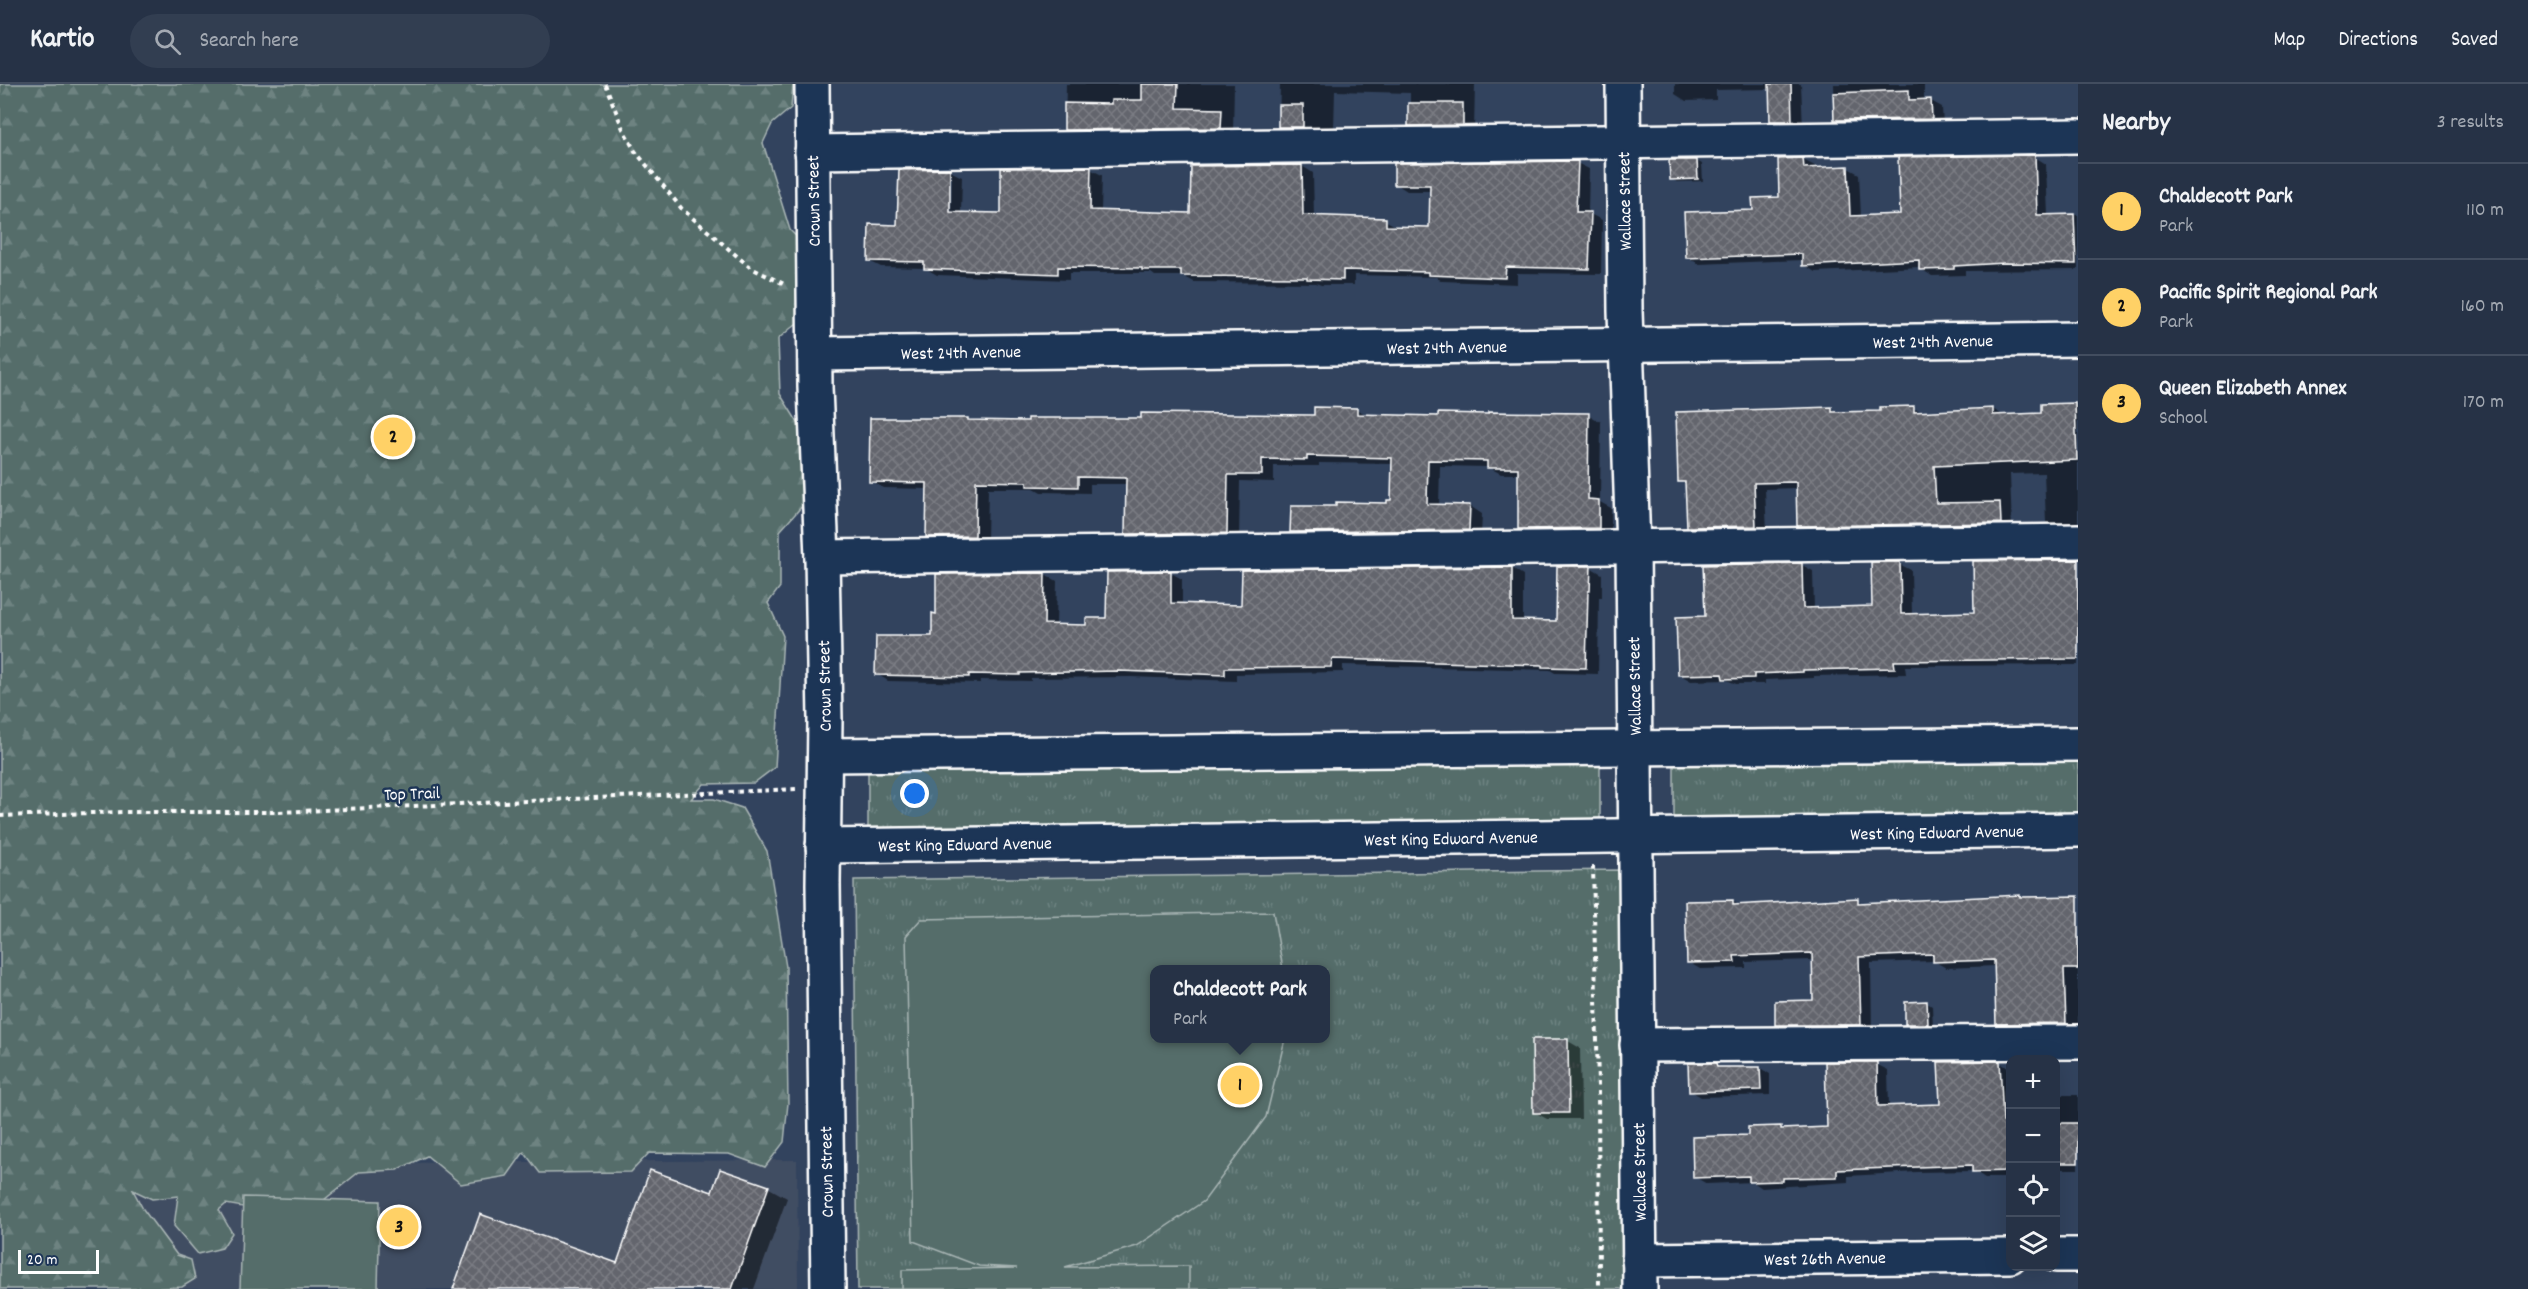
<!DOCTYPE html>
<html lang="en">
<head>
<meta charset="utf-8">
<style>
	body { margin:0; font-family:Dekko,sans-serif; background:#323e51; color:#f1f3f6 }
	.controls { position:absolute; right:18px; bottom:18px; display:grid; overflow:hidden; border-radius:12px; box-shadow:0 6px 24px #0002 }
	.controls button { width:54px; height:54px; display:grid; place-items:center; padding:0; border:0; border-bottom:2px solid #424d5f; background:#263246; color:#f1f3f6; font:30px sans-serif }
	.scale { position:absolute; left:18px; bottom:15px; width:81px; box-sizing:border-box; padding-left:6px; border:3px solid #fff; border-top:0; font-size:16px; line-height:21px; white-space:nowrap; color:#fff; -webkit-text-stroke:4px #1d3557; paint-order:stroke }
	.you { position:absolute; left:915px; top:710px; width:21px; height:21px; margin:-15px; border:4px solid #fff; border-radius:50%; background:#1a73e8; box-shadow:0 0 0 9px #1a73e833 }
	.badge { display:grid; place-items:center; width:39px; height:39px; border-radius:50%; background:#ffd166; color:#111; font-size:20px; font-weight:700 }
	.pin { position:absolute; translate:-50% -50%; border:3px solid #fff; box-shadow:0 2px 6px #0006 }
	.popup { position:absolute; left:1150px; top:881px; width:180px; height:78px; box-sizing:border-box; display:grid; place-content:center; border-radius:12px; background:#263246; filter:drop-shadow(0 2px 4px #0005); font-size:20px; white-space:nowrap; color:#a4aab3 }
	.popup b { font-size:22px; color:#f1f3f6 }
	.popup::after { content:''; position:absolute; left:50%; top:100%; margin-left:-12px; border:12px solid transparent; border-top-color:#263246 }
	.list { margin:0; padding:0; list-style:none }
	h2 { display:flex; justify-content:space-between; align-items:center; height:78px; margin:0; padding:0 24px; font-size:26px }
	h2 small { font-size:20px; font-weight:400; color:#a4aab3 }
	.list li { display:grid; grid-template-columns:39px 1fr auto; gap:18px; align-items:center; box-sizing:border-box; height:96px; padding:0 24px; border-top:2px solid #424d5f }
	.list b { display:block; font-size:22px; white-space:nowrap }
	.list p { margin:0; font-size:20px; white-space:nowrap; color:#a4aab3 }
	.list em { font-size:20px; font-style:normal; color:#a4aab3 }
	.icon { flex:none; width:33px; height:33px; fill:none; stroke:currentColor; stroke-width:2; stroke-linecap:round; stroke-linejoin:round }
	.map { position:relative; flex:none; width:2078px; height:1205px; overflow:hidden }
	header { display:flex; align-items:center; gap:36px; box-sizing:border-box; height:84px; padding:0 30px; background:#263246; border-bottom:2px solid #424d5f }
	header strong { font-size:28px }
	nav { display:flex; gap:33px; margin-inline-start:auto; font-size:21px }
	.search { width:420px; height:54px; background:#323e51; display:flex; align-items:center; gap:15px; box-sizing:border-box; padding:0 21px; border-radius:33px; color:#a4aab3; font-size:22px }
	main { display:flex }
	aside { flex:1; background:#263246 }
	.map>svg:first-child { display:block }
	.built { fill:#414d62 }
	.grass { fill:url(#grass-tufts); stroke:#aab6b5; stroke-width:1.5; fill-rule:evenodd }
	.forest { fill:url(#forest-firs); stroke:#aab6b5; stroke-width:1.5 }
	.pitch { fill:#546d6b; stroke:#aab6b5; stroke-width:1.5 }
	.shadow { fill:#0007; fill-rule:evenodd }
	.building { fill:url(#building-cross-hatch); stroke:#fff; stroke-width:1.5 }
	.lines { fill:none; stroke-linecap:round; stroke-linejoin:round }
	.minor-casing { stroke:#fff; stroke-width:38 }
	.path { stroke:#fff; stroke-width:4; stroke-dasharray:4.5 4.5; stroke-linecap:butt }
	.minor { stroke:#1d3557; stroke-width:33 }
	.labels { text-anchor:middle; stroke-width:5; stroke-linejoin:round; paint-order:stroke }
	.street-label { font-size:18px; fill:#fff; stroke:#1d3557 }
</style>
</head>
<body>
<header>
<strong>Kartio</strong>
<div class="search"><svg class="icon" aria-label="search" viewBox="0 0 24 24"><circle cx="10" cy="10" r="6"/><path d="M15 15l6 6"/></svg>Search here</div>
<nav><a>Map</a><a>Directions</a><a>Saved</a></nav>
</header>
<main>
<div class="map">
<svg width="2078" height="1205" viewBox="0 0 2078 1205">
	<defs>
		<pattern id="grass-tufts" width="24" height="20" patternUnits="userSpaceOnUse" patternTransform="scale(1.5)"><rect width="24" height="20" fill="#546d6b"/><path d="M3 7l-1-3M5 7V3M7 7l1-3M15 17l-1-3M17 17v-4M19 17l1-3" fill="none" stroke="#6e8381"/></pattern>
		<pattern id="forest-firs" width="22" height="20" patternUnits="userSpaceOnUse" patternTransform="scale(1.5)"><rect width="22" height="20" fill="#546d6b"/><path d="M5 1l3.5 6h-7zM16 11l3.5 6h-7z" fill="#6e8381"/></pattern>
		<pattern id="building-cross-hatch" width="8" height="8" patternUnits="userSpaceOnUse" patternTransform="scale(1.5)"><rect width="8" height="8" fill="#63656d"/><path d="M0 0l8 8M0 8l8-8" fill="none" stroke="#7a7c83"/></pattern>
	</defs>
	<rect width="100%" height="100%" fill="#32435e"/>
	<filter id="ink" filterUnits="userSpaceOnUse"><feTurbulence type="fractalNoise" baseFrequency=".0167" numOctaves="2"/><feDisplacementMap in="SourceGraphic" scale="12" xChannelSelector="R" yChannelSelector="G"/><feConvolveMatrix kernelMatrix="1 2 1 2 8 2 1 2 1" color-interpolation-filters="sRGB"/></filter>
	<g filter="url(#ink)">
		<path class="built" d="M797,1076L798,1205H0V1082Z"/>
		<g class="grass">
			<path d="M2078,677V735L1674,739V681Z"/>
			<path d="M1600,681V739L868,746V688Z"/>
			<path d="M1622,786L1626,1205H858L854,796ZM1154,886H1326V954H1154Z"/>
		</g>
		<path class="forest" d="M0,0H793L791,24L772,40L763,59L790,146L808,165C808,192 797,211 797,239L778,255L780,310L810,358L804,420L780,447V503L768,519L783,552L775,683L754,699L704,700L691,715H714L742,724L767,767L786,883L788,1019L784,1058L765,1083L729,1070L649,1069L631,1088L540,1089L524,1068L507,1092L461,1100L427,1072L397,1086L359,1088L310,1127L272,1128L226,1120L219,1126L232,1149L222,1164L198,1170L174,1142L178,1112L152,1115L133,1106L143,1125L177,1171L191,1176L195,1195L182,1203L147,1205H0Z"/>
		<g class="pitch">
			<path d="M1273,828L1283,885L1154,886V954L1285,955L1266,1033L1204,1117L1137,1162L1065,1183L1189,1182V1205H902V1186L1017,1184L979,1182L913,1157L906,852L921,835Z"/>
			<path d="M243,1113L380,1117L378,1205H240Z"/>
		</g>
		<g class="shadow">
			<path d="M1066,0H1234L1233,50L1077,52L1065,45Z"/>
			<path d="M1273,0H1475L1474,47L1421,48L1410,41V9L1335,7L1334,46L1291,49L1279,43L1280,0Z"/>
			<path d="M1675,0H1801L1803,43H1783L1772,36L1770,5L1716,6V16L1686,17L1675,10Z"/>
			<path d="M1834,0H1924V17H1931L1942,23L1943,41L1846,42L1835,35Z"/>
			<path d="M2035,73L2046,80L2048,132L2078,131V186L1965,187V191L1932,192L1921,185V183L1815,188L1804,181L1803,176L1699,180L1687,173L1754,128L1781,114L1803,76L1815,82V85L1848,84L1859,90L1861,133L1901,132Z"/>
			<path d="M1697,77L1702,80L1703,97L1677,98L1671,95Z"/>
			<path d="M1577,79L1589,85L1588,129L1602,136L1601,190L1517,189V200L1442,197L1436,193L1354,191V201H1321L1316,199L1194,198L1183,192H1155L1151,189H1069V196L937,191L925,184L881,183L869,177L899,142L901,87H950L962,93L961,130L1002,131L1090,85L1102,91L1101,127L1192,131L1302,82L1313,89L1314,133L1385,136L1397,143L1431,144V107H1407L1396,100ZM949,91H952L951,136H948Z"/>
			<path d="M2075,321L2078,323V444H2057L2046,438L2044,389L2010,390L2012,445L1810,448L1799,441L1797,404L1765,405L1767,448L1700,449L1688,442L1687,401L1680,397L1832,325L1840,329L1882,328L1913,324L1923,329L1993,325L2004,332L2043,331Z"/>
			<path d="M1357,325L1368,332L1440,333L1589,331L1601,338L1600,418L1611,424V451L1532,452L1519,445L1520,390H1501L1488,383L1440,382L1439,422H1470L1482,430L1481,452L1304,455L1292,447L1388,421L1393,418V380L1319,379V382H1274V398L1240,397L1239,455L1139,457L1127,450L1128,400H1090V409L1041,408L1034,404H988L987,459H940L928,452V405L883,404L871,397L967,335L972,338H1029L1316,333Z"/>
			<path d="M2078,477V581L1905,582L1906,590L1814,592V594L1765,596V600H1736L1727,596L1691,597L1679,590L1706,533L1802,481L1813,487L1814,525L1873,523L1899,480L1911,486L1912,531L1976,529Z"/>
			<path d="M1590,483L1602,490V513H1599L1598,590L1555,589L1550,586L1343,581V588L1236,590V597L1131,593L1031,594V597L980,596V599L888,597L877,590L933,554L937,531L938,492L1045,490L1057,497L1056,542H1087L1107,536L1171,489L1182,495V521L1243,522L1512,484L1523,491V538H1558Z"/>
			<path d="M2078,813V945L2010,946L1998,939L1996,882L1946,884L1934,877L1871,879L1872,947H1788L1777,940L1815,917L1813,876L1746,878V884L1700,885L1688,878L1732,817L1741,822L1857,816L1865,820Z"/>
			<path d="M1927,919L1932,922L1933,943H1912L1907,940Z"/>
			<path d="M1568,957L1580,964L1581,1035H1547L1534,1028Z"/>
			<path d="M2000,979L2010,985V1094H1985L1974,1087L1917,1088L1848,1092V1098L1762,1104L1753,1098L1707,1100L1695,1093L1749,1053L1781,1043L1786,1046L1829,1045L1876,980L1888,986L1889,1023L1941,1022Z"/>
			<path d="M1716,981L1723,985L1760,984L1770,990V1011L1701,1013L1691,1007Z"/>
			<rect x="2056" y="1011" width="22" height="74"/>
			<path d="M721,1087L769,1104L787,1114L754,1205H455L618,1181L713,1110Z"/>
		</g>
		<g class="building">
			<path d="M1142,0H1178L1177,24L1222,25L1221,44L1064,46V19L1111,20V16H1142Z"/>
			<path d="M1769,0H1791L1792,37H1770Z"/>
			<path d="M1909,6V16L1931,15L1932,35L1834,36L1833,9Z"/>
			<path d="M1408,19H1463V41L1408,42Z"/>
			<rect x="1278" y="21" width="25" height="22"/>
			<path d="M2035,71L2037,131L2074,130L2076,180L2005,179L1954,182V185L1919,186V176L1802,182V170L1686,174L1684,128L1753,126L1752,114L1779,113L1778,75L1803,74L1804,84L1848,82L1850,132L1900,130L1898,73Z"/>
			<path d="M1669,76H1697L1698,95L1670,96Z"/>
			<path d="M1578,77L1576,128H1591L1589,185L1506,183L1505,194L1428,191V188L1343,186V196L1307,195V193L1181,192V186H1142V184L1058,183V190L924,185V178L868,177L869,140L897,141L899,86L950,85V128L1001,129V84L1091,83L1090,126L1190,129L1191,82L1302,81L1303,131L1386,134V142L1429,143L1430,101H1394V79Z"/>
			<path d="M2075,319L2077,376L1934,382L1936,419L2000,418L2001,439L1797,442L1796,398L1754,399L1756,442L1687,443L1685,398H1678L1676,328L1832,323V328L1880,327V323L1914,322V328L1993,324V331L2041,329V320Z"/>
			<path d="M1314,323L1357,324V330L1438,332V329L1488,330V328L1589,329L1588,415L1599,416V444L1518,445V384H1487V377L1428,376L1427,420L1470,421L1469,446L1290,448L1291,422H1336V418L1387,419V416H1391L1392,374L1307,372V376L1262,375V391H1228L1227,449L1125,450L1126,394L1078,393V403L1027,402V398L976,397L975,452L926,453L927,399L869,398L870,334H968V336L1028,337V334H1141V329L1314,331Z"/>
			<path d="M2078,476V575L1894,577L1895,584L1803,586V588L1754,590V594L1723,595L1722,590L1678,591L1676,533L1705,532L1703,481L1802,479L1803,524L1872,522L1871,478H1900L1901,530L1974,528L1973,477Z"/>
			<path d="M1557,482H1591L1590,507H1588L1586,584L1542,583V581L1332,575L1331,583L1225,584V591L1119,587L1020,589V591L969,590V593L875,591L876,552H932V529L936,530V490L1045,489L1044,540L1086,541V534H1106L1107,488L1171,487V519L1241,521L1242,486L1512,483V536L1556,537Z"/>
			<path d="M2020,811V813L2078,812V885H2064L2066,939L1996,940L1994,876L1933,878V870L1859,873L1861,941H1775V917L1813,916L1812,869L1734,872L1735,878L1687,879L1685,817L1733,816V821L1858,814V819Z"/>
			<path d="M1927,917L1928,940H1905V918Z"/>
			<path d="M1532,955H1568L1569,1029H1533Z"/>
			<path d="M2000,977L2003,1038H2010V1087L1972,1088V1081L1837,1086V1093L1783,1094V1097L1749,1098V1092L1693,1094L1692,1053L1748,1051V1043L1781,1042V1045L1827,1043L1825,978H1877L1878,1022L1940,1020L1938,978Z"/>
			<path d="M1688,979H1716L1717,983H1760L1761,1006L1689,1008Z"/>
			<rect x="2055" y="1039" width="23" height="40"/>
			<path d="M720,1085L769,1102L732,1205H453L480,1130L617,1179L650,1086L712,1108Z"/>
		</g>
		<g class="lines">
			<defs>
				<g id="minor">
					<path d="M812,0L815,303L822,473L825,635L823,800L828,1205"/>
					<path d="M1623,0L1625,227L1633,464L1640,1205"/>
					<path d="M812,68L2078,52"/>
					<path d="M815,270L2078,255"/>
					<path d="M822,473L2078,457"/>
					<path d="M825,671L2078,660"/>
					<path d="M823,762L2078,746"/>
					<path d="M1637,961L2078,958"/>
					<path d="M2056,1171H2078"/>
					<path d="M1639,1176L2010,1172"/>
				</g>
			</defs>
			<use href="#minor" class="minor-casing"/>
			<g class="path">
				<path d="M605,0L623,45L635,67L682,125L751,184L784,200"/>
				<path d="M0,732L123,728H279L797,705"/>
				<path d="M1593,782L1598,1001L1599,1205"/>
			</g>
			<use href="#minor" class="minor"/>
		</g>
	</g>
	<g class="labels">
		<g class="street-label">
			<text transform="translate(813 117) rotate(-91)" y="6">Crown Street</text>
			<text transform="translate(1624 117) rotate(-91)" y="6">Wallace Street</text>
			<text transform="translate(1933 257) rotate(-1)" y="6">West 24th Avenue</text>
			<text transform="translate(1447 263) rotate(-1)" y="6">West 24th Avenue</text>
			<text transform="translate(961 268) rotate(-1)" y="6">West 24th Avenue</text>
			<text transform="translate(824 602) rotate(-91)" y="6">Crown Street</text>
			<text transform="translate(1634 602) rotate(-91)" y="6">Wallace Street</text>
			<text transform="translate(412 709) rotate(-2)" y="6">Top Trail</text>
			<text transform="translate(1937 748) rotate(-1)" y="6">West King Edward Avenue</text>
			<text transform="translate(1451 754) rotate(-1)" y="6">West King Edward Avenue</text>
			<text transform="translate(965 760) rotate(-1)" y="6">West King Edward Avenue</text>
			<text transform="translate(826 1088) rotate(-91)" y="6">Crown Street</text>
			<text transform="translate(1639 1088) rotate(-91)" y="6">Wallace Street</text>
			<text transform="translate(1825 1174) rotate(-1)" y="6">West 26th Avenue</text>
		</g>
	</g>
</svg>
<div class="controls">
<button>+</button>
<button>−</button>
<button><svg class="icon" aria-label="locate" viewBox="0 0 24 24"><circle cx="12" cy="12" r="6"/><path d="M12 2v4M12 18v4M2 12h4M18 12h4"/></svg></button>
<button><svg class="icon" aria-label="layers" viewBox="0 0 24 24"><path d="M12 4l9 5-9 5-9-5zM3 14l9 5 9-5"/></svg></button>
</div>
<div class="scale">20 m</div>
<div class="you"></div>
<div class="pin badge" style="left:1240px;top:1001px">1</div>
<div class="popup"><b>Chaldecott Park</b>Park</div>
<div class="pin badge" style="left:393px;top:353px">2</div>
<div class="pin badge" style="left:399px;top:1143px">3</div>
</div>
<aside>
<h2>Nearby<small>3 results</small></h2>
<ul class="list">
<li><span class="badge">1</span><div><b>Chaldecott Park</b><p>Park</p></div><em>110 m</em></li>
<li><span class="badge">2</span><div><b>Pacific Spirit Regional Park</b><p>Park</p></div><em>160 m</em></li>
<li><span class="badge">3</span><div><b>Queen Elizabeth Annex</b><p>School</p></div><em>170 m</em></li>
</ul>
</aside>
</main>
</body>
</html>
